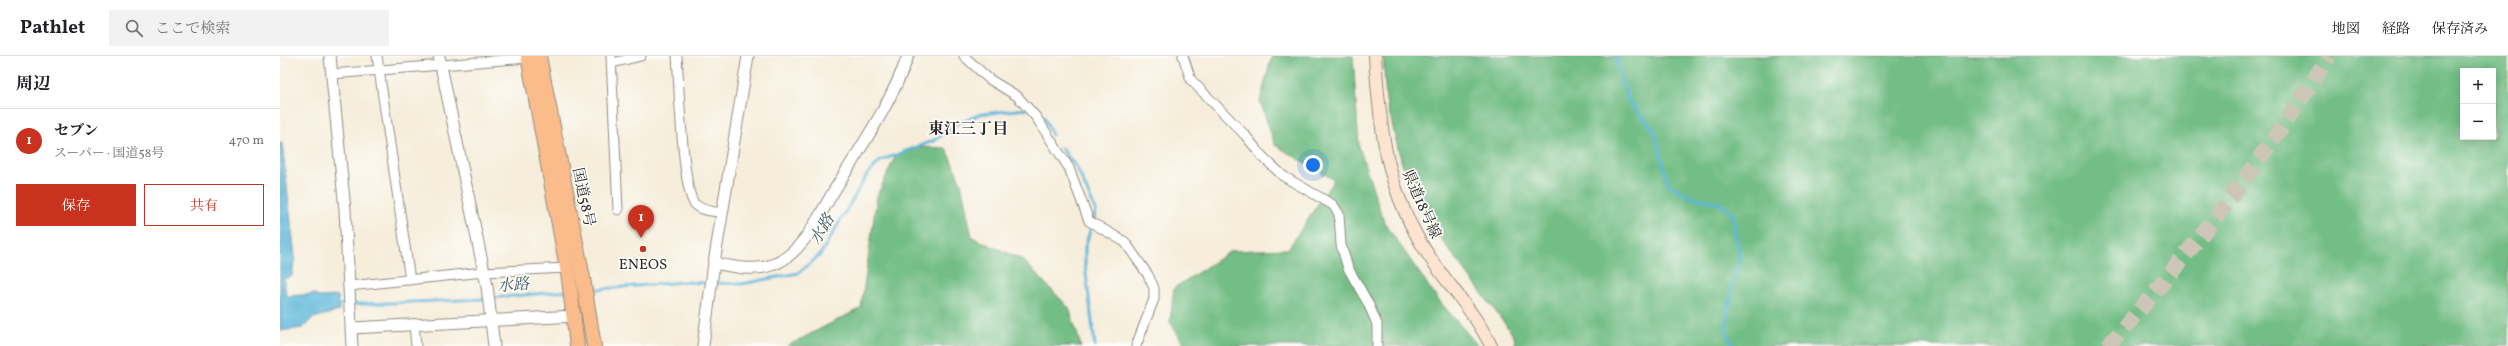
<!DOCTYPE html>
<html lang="ja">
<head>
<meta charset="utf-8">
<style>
	body { margin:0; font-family:Vollkorn,"Noto Serif JP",serif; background:#f2f2f2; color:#202124 }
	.controls { position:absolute; right:12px; top:12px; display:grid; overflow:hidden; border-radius:0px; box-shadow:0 2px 10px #0003 }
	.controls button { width:36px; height:36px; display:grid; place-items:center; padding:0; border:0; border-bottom:1px solid #e0e0e0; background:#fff; color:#202124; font:20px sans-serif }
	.you { position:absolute; left:1033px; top:109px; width:14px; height:14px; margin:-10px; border:3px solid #fff; border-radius:50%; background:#1a73e8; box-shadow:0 0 0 6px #1a73e833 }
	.badge { display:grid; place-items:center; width:26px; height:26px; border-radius:50%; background:#c8321e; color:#fff; font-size:13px; font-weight:700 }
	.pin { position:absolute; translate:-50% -33px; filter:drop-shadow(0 1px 2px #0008) }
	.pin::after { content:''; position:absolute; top:21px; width:14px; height:12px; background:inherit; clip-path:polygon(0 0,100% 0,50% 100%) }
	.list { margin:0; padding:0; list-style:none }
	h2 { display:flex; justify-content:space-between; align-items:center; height:52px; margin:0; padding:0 16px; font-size:17px }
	h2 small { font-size:13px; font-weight:400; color:#757577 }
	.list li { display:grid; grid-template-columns:26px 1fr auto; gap:12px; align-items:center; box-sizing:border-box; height:64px; padding:0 16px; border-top:1px solid #e0e0e0 }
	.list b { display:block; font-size:15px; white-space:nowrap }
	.list p { margin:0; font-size:13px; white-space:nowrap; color:#757577 }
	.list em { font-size:13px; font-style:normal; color:#757577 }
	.actions { display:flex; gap:8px; padding:12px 16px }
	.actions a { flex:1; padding:9px 0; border:1px solid #c8321e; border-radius:0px; text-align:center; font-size:14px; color:#c8321e }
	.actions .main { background:#c8321e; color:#fff }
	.icon { flex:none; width:22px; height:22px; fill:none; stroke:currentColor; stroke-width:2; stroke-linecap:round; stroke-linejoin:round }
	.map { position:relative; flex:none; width:2228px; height:290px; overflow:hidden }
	header { display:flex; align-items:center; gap:24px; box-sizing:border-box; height:56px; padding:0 20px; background:#fff; border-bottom:1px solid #e0e0e0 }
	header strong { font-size:19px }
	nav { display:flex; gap:22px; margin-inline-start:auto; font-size:14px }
	.search { width:280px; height:36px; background:#f2f2f2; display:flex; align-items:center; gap:10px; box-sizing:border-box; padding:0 14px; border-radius:0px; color:#757577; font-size:15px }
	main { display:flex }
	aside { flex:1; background:#fff }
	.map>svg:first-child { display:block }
	.forest { fill:#73be86; stroke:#4f7458; fill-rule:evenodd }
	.water { fill:#5cb6da; stroke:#447082 }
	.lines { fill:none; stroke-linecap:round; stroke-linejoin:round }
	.stream { stroke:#5cb6da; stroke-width:3 }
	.motorway-tunnel { stroke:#cdc6b7; stroke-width:16; stroke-dasharray:16 8; stroke-linecap:butt }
	.minor-casing { stroke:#908c82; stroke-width:11 }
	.tertiary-casing { stroke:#908c82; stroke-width:13 }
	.secondary-casing { stroke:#908c82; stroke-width:14 }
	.trunk-casing { stroke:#908c82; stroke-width:16 }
	.minor { stroke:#fff; stroke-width:9 }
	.tertiary { stroke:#fff; stroke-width:11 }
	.secondary { stroke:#fde4d1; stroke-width:12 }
	.trunk { stroke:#fabc8b; stroke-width:14 }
	.poi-dot { fill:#c8321e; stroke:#fdfcf7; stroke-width:1.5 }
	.labels { text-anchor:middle; stroke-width:3.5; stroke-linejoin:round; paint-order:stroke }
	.street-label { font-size:15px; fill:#2b2b2b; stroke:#fdfcf7 }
	.poi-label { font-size:15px; fill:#2b2b2b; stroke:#fdfcf7 }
	.neighbourhood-label { font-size:16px; font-weight:bold; fill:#2b2b2b; stroke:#fdfcf7 }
	.water-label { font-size:16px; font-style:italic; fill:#3c5c68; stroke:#fdfcf7 }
</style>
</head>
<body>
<header>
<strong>Pathlet</strong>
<div class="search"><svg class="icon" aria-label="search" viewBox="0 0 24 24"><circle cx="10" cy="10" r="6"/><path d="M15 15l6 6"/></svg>ここで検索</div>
<nav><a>地図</a><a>経路</a><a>保存済み</a></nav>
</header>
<main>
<aside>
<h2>周辺<small></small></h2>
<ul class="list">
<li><span class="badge">1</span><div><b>セブン</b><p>スーパー · 国道58号</p></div><em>470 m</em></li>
</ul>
<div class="actions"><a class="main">保存</a><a>共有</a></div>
</aside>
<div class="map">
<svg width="2228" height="290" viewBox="0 0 2228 290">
	<rect width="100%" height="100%" fill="#fdfcf7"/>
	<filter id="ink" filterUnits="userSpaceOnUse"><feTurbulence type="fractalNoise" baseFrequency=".025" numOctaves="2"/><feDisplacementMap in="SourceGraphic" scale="8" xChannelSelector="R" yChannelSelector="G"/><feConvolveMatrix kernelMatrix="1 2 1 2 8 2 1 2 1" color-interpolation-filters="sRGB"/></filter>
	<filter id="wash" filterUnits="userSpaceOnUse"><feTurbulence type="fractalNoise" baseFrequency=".012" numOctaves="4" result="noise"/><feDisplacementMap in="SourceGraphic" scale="16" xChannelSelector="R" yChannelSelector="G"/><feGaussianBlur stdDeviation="0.9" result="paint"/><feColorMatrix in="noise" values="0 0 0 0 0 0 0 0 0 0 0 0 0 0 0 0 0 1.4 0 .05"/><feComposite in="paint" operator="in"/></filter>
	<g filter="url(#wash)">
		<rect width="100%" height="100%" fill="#f6edda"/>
		<g class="forest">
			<path d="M992,0H1073L1079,91L1104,166L1156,241L1198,290H905L890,266L894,232L951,195L1008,193L1054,124L995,89L980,45Z"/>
			<path d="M1103,0H2228V290H1236L1234,280L1158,179L1122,108L1106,44ZM2183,15H2213V81H2183Z"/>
			<path d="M636,91L666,92L681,127L692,181L743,204L789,252L801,290H507L581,252L597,140L615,101Z"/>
		</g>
		<path class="water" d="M0,87H2L15,201L12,220L4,223L6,240L36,238L37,241L58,240L59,255L33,262L23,272L0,275Z"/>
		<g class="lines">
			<g class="stream">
				<path d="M1336,0L1339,18L1349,46L1375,75L1388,128L1408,140L1439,147L1453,158L1455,178L1460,197L1446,263L1448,281L1454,290"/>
				<path d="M754,54L765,62L772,79"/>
				<path d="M781,92L797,112L816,155L805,191V209L815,290"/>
				<path d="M309,234L403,226L462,228L518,217L540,199L587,119L600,105L655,84L677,68L701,58L746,53"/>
				<path d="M212,242L288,235"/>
				<path d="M58,249L206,243"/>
			</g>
		</g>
	</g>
	<g filter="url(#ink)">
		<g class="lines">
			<path class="motorway-tunnel" d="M1828,290C1909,199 1984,103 2049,0"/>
			<defs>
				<g id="minor">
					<path d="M97,0L130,224"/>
					<path d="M331,0L338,154"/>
					<path d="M397,0C399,26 402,131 414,147C420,155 433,155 442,157"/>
					<path d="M684,0L709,23L737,40L756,61L789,112L809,165L845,186L868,219L874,232V243L856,290"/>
					<path d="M903,0L911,24L965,79L982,100L1003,120L1053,149L1059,158L1061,189L1068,212L1088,247L1097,268V290"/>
					<path d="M332,7L361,0"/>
					<path d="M52,18L248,2"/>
					<path d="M69,230L204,216L287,212"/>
					<path d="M134,268L136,290"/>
				</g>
				<g id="tertiary">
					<path d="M50,0L65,154L72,290"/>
					<path d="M159,0L207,230L214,290"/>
					<path d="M434,207C455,211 478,217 499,206C526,192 541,155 557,130C583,88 611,47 628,0"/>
					<path d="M72,272L295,260"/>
					<path d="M423,290L434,207L468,0"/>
				</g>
				<path id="secondary" d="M1095,0C1100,75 1106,135 1149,200C1169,230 1196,258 1211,290"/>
				<g id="trunk">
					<path d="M248,0L289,223L297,290"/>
					<path d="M259,0L303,222L314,290"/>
				</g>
			</defs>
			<use href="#minor" class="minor-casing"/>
			<use href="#tertiary" class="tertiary-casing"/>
			<use href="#secondary" class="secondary-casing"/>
			<use href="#trunk" class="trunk-casing"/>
			<use href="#minor" class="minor"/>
			<use href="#tertiary" class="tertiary"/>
			<use href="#secondary" class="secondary"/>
			<use href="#trunk" class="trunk"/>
		</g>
	</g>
	<circle class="poi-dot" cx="363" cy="193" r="4"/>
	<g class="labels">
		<g class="street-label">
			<text transform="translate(304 141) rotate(78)" y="5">国道58号</text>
			<text transform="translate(1142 148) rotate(66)" y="5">県道18号線</text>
		</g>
		<g class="poi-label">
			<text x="363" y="213">ENEOS</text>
		</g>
		<g class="neighbourhood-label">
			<text x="688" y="78">東江三丁目</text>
		</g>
		<g class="water-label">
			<text transform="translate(541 173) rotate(-59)" y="6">水路</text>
			<text transform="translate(233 228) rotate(-5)" y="6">水路</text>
		</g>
	</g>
</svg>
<div class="controls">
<button>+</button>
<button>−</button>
</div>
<div class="you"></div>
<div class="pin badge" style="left:361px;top:182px">1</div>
</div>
</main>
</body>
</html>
